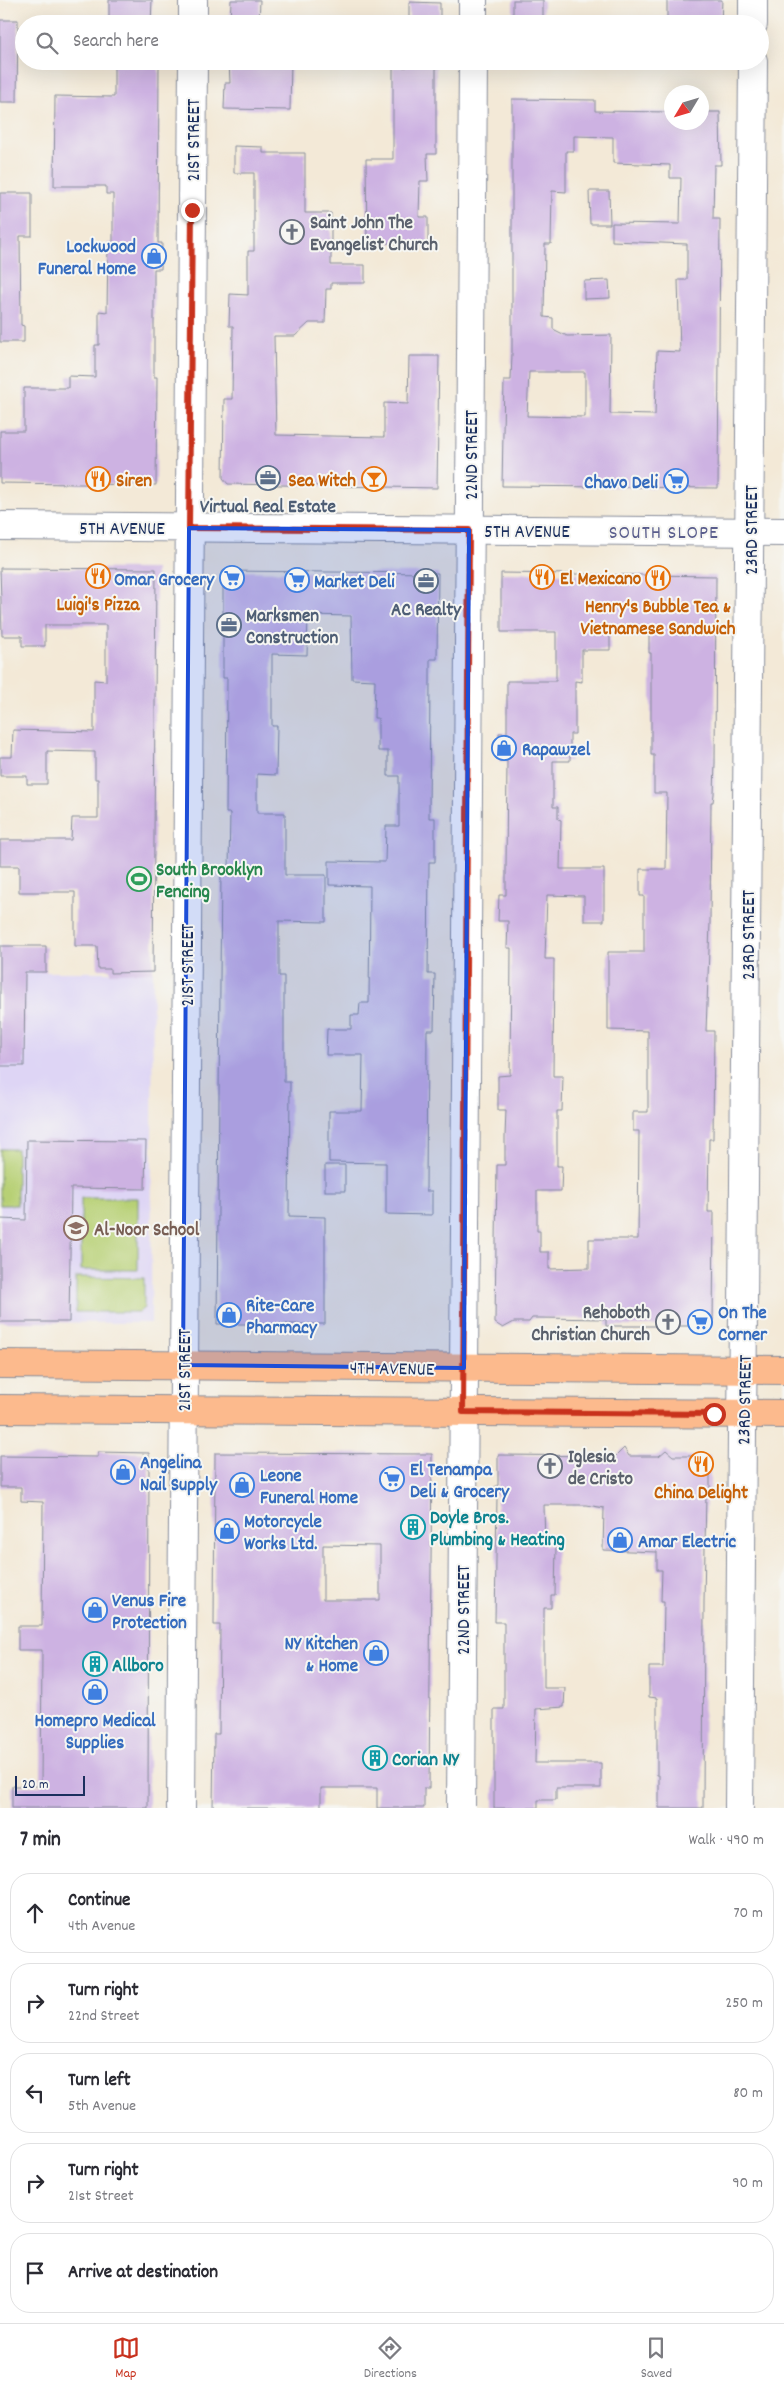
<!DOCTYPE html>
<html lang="en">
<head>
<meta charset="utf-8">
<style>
	body { margin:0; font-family:Dekko,sans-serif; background:#f7f7f7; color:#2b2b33 }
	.compass { position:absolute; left:664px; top:85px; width:45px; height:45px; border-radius:50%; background:#fff; box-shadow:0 5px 20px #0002; rotate:232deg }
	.scale { position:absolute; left:15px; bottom:12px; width:70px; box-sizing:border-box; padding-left:5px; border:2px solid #1b2f5e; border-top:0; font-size:14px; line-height:18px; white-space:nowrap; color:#1b2f5e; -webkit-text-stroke:4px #f6f6f2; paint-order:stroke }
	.stop { position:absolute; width:15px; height:15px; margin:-11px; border:4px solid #c8321e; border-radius:50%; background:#fff }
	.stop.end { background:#c8321e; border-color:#fff; box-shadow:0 1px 5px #0008 }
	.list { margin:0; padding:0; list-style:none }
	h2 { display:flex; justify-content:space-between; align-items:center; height:65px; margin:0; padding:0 20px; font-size:21px }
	h2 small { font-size:16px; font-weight:400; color:#7c7c81 }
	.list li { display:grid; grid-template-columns:32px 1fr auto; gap:15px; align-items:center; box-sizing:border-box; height:80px; margin:0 10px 10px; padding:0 10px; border:1px solid #e1e1e2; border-radius:20px }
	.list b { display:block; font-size:19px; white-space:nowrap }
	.list p { margin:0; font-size:16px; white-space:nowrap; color:#7c7c81 }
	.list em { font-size:16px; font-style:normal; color:#7c7c81 }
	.icon { flex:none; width:28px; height:28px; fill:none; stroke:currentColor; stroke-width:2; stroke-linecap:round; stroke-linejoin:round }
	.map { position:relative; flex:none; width:784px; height:1808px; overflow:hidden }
	.search { position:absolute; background:#fff; box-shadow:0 5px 20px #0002; left:15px; right:15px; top:15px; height:55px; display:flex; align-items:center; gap:12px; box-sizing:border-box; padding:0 18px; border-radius:28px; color:#7c7c81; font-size:19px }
	.sheet { height:515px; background:#fff }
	nav { display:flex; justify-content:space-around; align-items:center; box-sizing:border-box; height:70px; border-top:1px solid #e1e1e2; background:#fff; font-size:14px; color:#7c7c81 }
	nav a { display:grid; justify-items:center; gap:2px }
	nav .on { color:#c8321e }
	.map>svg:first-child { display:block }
	.built { fill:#ded5f5 }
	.green { fill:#b7d075; stroke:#69806a }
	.building { fill:#cdb2e2; fill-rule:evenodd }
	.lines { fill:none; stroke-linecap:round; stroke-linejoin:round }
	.minor-casing { stroke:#878c9a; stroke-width:30 }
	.major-casing { stroke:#878c9a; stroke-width:30 }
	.minor { stroke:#fff; stroke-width:28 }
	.major { stroke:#fcba8d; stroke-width:28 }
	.route { stroke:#c8321e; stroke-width:6 }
	.marked { fill:#1d4ed8; fill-opacity:0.2; stroke:#1d4ed8; stroke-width:4; stroke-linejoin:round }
	.labels { text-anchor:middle; stroke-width:4; stroke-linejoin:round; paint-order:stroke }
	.street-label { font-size:19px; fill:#1b2f5e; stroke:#f6f6f2 }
	.worship-label { font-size:19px; font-weight:bold; fill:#5b616d; stroke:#f6f6f2; text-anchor:start }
	.shop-label { font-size:19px; font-weight:bold; fill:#366cbe; stroke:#f6f6f2; text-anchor:start }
	.food-label { font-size:19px; font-weight:bold; fill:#c56008; stroke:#f6f6f2 }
	.service-label { font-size:19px; font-weight:bold; fill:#4e5e75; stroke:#f6f6f2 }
	.leisure-label { font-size:19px; font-weight:bold; fill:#27864d; stroke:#f6f6f2; text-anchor:start }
	.education-label { font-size:19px; font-weight:bold; fill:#785e54; stroke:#f6f6f2; text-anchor:start }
	.culture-label { font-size:19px; font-weight:bold; fill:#0d838f; stroke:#f6f6f2; text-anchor:start }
	.neighbourhood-label { font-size:20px; letter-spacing:1px; fill:#595d8c; stroke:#f6f6f2 }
</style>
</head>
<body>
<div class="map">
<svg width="784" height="1808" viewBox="0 0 784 1808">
	<rect width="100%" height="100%" fill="#f6f6f2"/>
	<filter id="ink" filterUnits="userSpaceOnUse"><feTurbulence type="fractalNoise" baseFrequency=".02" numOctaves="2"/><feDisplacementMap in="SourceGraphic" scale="10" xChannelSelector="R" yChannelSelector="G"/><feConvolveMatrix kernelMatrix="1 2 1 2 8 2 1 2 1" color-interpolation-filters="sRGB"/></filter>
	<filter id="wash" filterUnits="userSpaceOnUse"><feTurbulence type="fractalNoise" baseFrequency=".0096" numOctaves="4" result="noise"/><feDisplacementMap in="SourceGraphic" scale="20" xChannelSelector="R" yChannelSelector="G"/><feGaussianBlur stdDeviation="1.12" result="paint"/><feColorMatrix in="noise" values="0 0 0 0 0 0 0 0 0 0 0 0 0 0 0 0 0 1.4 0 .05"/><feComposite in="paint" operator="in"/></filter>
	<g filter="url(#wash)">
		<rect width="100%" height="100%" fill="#f3e9d7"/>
		<path class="built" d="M0,972H153L151,1323L0,1322Z"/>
		<g class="green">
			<rect x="0" y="1149" width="17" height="56"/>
			<path d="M138,1198V1270H81V1198Z"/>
			<path d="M76,1277L144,1278V1308L139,1312H76Z"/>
		</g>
		<g id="blocks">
			<g class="building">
				<path d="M109,0H152L151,24H109Z"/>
				<path d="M231,0H260L259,24H230Z"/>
				<rect x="513" y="0" width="30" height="24"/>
				<path d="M667,0H722L721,24H667Z"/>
				<path d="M409,2L440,3V24H409Z"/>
				<path d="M0,20H18L17,102H0Z"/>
				<path d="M229,61H291L290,110L224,109L225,83H230Z"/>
				<path d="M407,61H436V154H427L428,181H420L419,217H428V243H367L366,159H393V67H407Z"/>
				<path d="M114,63L159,64L158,243H162L161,269H154V377H157L156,485L0,483V431H24V388H68V376L95,377V345H99V311L107,312L108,243H113V194H106V186H54L55,96L114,97Z"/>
				<path d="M512,99L595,100V111L672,112V122H702V112H720L721,165H714L713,219H720L718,488L502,486L504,380H511L512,354ZM574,136L613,137V163L670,165V178H681L680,224L612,223V241L687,244V280H678L680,352L657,351L655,415L610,414L611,335L567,336L553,329V318L544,317L545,244H551L552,191L566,192V151H574ZM529,372H585V417L527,416Z"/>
				<path d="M234,146L263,147V153H305V213H331V265H365V283H331V289H326L325,323H309L295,336H274L276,435L384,437V403L408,404L409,356H439L437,488L228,484L223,478L224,399H232L233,326H229L230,294L248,295V251H254V173H234Z"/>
				<path d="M589,191H609L610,224H590Z"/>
				<path d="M0,193H32V236H20L21,325L24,326V342H0Z"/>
				<path d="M609,280L610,298L584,299V281Z"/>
				<path d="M0,568L156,569L153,972L110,973V969H98L97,946H75V892H19V866H0V840H71L72,818H98V779H95V752L47,751V784H27V776H0V757H12L13,730L94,732V680L106,681V625H45V646H22V636H2Z"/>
				<path d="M223,571L438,573L437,659H430V680L429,818H435V862H429L428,974H435L434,1030H427L426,1191H432V1215L386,1214V1163L329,1162V1111H362L363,1055H326L327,1029H351V1015H359L360,1003H369L370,886L329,885V861L385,862L386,826H399V776H388V751H378V718H374L375,680L352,679L351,616L308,615L307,655L272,654V726H277L276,775L257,774V813H285V875H326V922L279,921V976H284V1082H290L289,1216L325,1217V1324H217L221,868H229L230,813H226L227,678H223Z"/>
				<path d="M501,573L716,576L715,763L714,794L713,802H711L710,923L706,1031H714L713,1139H709L708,1212H714L713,1326H606V1319L540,1318H532L529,1322H514L503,1328L495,1323L497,1165H505V1137L506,1110H498V1076L510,1075L511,948H507L508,921H498L499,895H506V868L507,761H499V733H507V681H556V632H501ZM610,633H649V653H651V755H654V793H667L666,869H640V896H644V952H608V1030L648,1031V1112H633V1131H639L638,1239H589V1268L549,1269V1252H540V1231H537V1191H561L562,1166H557V1111H562L563,1076H553L554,959H545L547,895L584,896V921H604V869H560L561,820L558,819V807H553V761H570V734H575V681L582,682V650H610Z"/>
				<path d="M0,946H46V972H25L24,1066H0Z"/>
				<path d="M27,1140L146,1141L145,1189L71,1188L69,1322H0V1219L26,1220Z"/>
				<rect x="325" y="1165" width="20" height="26"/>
				<path d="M624,1448L629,1456H659L666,1450L673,1456H710V1492L706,1493L704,1602L703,1808H659V1775H657V1698L649,1697V1667H663L664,1601H661L662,1570H657V1552L603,1550L604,1508L587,1505H544L545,1545H556L555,1595H551V1608H544V1688H565L564,1707L536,1709L535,1763H601V1788H556V1800H538V1808H494V1709H504V1622H495L497,1496L488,1491L498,1485V1455L616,1456Z"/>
				<path d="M98,1452L149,1453L148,1808H12V1786H41L42,1650H18V1626H42L43,1502L21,1501V1487H0V1456L98,1457Z"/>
				<path d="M215,1453L432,1454L429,1788H424V1808H377V1788H321V1808H213L214,1734H219L220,1625H214ZM323,1545L380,1546V1600H323Z"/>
			</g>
		</g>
	</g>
	<g filter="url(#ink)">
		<use href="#blocks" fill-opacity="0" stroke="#878c9a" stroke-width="1"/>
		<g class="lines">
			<defs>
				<g id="minor">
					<path d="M193,24V0"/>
					<path d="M473,24V0"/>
					<path d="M753,24V0"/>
					<path d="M0,526L784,532"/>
					<path d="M181,1808L193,61"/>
					<path d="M461,1808L473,61"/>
					<path d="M739,1808L753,61"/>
				</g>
				<g id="major">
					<path d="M0,1364L784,1370"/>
					<path d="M0,1409L784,1414"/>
				</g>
			</defs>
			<use href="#minor" class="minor-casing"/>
			<use href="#major" class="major-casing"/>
			<use href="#minor" class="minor"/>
			<use href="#major" class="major"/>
		</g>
	</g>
	<g class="lines" filter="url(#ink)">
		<path class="route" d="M192,210L189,528L469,530L463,1412L714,1414"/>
	</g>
	<path class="marked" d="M189,528L469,530L464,1368L183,1365Z"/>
	<defs>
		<symbol id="church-ring" viewBox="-11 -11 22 22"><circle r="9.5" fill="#f6f6f2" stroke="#6b7280" stroke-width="1.5"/><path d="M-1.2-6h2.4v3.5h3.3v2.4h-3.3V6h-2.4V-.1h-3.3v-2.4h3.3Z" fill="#6b7280"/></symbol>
		<symbol id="shop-ring" viewBox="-11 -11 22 22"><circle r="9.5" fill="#f6f6f2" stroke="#3f7fe0" stroke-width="1.5"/><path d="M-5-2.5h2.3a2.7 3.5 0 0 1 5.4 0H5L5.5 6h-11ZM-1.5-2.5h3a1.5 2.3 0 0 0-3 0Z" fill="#3f7fe0"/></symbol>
		<symbol id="office-ring" viewBox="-11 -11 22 22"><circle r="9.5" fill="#f6f6f2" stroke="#5c6f8a" stroke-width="1.5"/><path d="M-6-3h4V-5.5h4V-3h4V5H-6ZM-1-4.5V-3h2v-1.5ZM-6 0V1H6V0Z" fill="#5c6f8a"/></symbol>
		<symbol id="restaurant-ring" viewBox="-11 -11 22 22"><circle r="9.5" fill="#f6f6f2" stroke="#e8710a" stroke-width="1.5"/><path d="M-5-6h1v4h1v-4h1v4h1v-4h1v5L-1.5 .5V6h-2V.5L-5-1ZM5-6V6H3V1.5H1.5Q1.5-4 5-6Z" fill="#e8710a"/></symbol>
		<symbol id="bar-ring" viewBox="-11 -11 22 22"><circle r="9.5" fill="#f6f6f2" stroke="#e8710a" stroke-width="1.5"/><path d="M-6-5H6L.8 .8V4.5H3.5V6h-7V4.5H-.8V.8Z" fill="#e8710a"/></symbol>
		<symbol id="supermarket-ring" viewBox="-11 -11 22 22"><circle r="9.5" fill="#f6f6f2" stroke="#3f7fe0" stroke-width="1.5"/><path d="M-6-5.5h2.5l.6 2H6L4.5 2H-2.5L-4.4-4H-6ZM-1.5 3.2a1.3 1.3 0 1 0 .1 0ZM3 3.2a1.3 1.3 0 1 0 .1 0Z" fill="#3f7fe0"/></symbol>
		<symbol id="stadium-ring" viewBox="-11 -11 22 22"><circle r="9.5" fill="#f6f6f2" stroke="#2e9e5b" stroke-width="1.5"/><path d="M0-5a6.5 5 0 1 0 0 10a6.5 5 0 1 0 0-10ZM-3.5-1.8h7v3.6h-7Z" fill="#2e9e5b"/></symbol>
		<symbol id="school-ring" viewBox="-11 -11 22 22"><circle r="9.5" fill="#f6f6f2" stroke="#8d6e63" stroke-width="1.5"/><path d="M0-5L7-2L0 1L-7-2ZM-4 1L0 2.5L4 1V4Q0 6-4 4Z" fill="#8d6e63"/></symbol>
		<symbol id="building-ring" viewBox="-11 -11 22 22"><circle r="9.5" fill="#f6f6f2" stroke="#0f9aa8" stroke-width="1.5"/><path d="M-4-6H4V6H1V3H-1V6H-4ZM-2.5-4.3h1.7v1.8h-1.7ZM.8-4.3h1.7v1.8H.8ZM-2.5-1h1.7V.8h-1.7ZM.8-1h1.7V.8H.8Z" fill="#0f9aa8"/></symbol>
	</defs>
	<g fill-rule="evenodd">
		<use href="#church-ring" x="278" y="218" width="28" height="28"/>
		<use href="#shop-ring" x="140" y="242" width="28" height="28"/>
		<use href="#office-ring" x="254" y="464" width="28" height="28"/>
		<use href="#restaurant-ring" x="84" y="465" width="28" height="28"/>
		<use href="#bar-ring" x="360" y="465" width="28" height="28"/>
		<use href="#supermarket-ring" x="662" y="467" width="28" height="28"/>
		<use href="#restaurant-ring" x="84" y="562" width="28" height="28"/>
		<use href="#restaurant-ring" x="528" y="563" width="28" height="28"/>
		<use href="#supermarket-ring" x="218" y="564" width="28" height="28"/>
		<use href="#restaurant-ring" x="644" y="564" width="28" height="28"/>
		<use href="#supermarket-ring" x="283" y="566" width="28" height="28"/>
		<use href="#office-ring" x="412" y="567" width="28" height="28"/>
		<use href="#office-ring" x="215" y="611" width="28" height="28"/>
		<use href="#shop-ring" x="490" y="734" width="28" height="28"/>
		<use href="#stadium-ring" x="125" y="865" width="28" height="28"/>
		<use href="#school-ring" x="62" y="1214" width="28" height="28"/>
		<use href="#shop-ring" x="215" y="1301" width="28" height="28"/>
		<use href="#church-ring" x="654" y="1308" width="28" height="28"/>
		<use href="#supermarket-ring" x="686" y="1308" width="28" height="28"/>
		<use href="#restaurant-ring" x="687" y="1450" width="28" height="28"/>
		<use href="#church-ring" x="536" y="1452" width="28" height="28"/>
		<use href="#shop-ring" x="109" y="1458" width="28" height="28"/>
		<use href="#supermarket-ring" x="378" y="1465" width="28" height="28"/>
		<use href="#shop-ring" x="228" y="1471" width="28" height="28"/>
		<use href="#building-ring" x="399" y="1513" width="28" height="28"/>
		<use href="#shop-ring" x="213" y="1517" width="28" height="28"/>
		<use href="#shop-ring" x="606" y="1526" width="28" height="28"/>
		<use href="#shop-ring" x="81" y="1596" width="28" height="28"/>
		<use href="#shop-ring" x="362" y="1639" width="28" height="28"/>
		<use href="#building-ring" x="81" y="1650" width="28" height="28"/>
		<use href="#shop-ring" x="81" y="1678" width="28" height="28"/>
		<use href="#building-ring" x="361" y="1744" width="28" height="28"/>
	</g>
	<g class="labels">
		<g class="street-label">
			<text transform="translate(192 140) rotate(-90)" y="7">21ST STREET</text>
			<text transform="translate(470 455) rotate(-90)" y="7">22ND STREET</text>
			<text x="122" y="534">5TH AVENUE</text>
			<text x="527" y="537">5TH AVENUE</text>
			<text transform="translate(750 530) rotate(-90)" y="7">23RD STREET</text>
			<text transform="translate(747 935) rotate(-90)" y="7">23RD STREET</text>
			<text transform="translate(186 965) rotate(-90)" y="7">21ST STREET</text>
			<text transform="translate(392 1367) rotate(1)" y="7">4TH AVENUE</text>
			<text transform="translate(183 1370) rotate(-90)" y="7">21ST STREET</text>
			<text transform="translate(743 1400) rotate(-89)" y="7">23RD STREET</text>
			<text transform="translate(462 1610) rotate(-90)" y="7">22ND STREET</text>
		</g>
		<g class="worship-label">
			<text x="310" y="228">Saint John The<tspan x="310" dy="22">Evangelist Church</tspan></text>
			<text x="650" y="1318" text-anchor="end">Rehoboth<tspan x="650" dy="22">Christian Church</tspan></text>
			<text x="568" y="1462">Iglesia<tspan x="568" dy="22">de Cristo</tspan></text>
		</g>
		<g class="shop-label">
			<text x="136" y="252" text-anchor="end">Lockwood<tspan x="136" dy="22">Funeral Home</tspan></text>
			<text x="658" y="488" text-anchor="end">Chavo Deli</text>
			<text x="214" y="585" text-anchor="end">Omar Grocery</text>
			<text x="314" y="587">Market Deli</text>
			<text x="522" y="755">Rapawzel</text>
			<text x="246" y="1311">Rite-Care<tspan x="246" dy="22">Pharmacy</tspan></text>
			<text x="718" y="1318">On The<tspan x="718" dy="22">Corner</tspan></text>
			<text x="140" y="1468">Angelina<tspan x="140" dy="22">Nail Supply</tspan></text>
			<text x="410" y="1475">El Tenampa<tspan x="410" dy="22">Deli &amp; Grocery</tspan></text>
			<text x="260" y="1481">Leone<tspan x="260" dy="22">Funeral Home</tspan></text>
			<text x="244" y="1527">Motorcycle<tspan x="244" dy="22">Works Ltd.</tspan></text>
			<text x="638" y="1547">Amar Electric</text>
			<text x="112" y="1606">Venus Fire<tspan x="112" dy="22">Protection</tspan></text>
			<text x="358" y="1649" text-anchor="end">NY Kitchen<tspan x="358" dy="22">&amp; Home</tspan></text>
			<text x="95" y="1726" text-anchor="middle">Homepro Medical<tspan x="95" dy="22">Supplies</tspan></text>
		</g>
		<g class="food-label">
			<text x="116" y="486" text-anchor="start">Siren</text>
			<text x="356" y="486" text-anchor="end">Sea Witch</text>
			<text x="560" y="584" text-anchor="start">El Mexicano</text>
			<text x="98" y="610">Luigi's Pizza</text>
			<text x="658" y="612">Henry's Bubble Tea &amp;<tspan x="658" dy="22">Vietnamese Sandwich</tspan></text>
			<text x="701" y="1498">China Delight</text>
		</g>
		<g class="service-label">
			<text x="268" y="512">Virtual Real Estate</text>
			<text x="426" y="615">AC Realty</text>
			<text x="246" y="621" text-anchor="start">Marksmen<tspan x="246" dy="22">Construction</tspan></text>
		</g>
		<g class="leisure-label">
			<text x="156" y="875">South Brooklyn<tspan x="156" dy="22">Fencing</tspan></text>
		</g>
		<g class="education-label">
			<text x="94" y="1235">Al-Noor School</text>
		</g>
		<g class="culture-label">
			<text x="430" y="1523">Doyle Bros.<tspan x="430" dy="22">Plumbing &amp; Heating</tspan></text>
			<text x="112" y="1671">Allboro</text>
			<text x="392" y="1765">Corian NY</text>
		</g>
		<g class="neighbourhood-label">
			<text x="664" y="538">SOUTH SLOPE</text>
		</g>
	</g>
</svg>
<svg class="compass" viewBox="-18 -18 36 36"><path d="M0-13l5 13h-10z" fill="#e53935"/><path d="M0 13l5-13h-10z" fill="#7c7c81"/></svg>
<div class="scale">20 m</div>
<div class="stop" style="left:714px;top:1414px"></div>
<div class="stop end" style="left:192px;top:210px"></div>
<div class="search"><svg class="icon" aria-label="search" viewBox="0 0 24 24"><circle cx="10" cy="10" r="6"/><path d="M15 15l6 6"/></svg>Search here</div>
</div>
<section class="sheet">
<h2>7 min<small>Walk · 490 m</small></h2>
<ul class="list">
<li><svg class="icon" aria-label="ahead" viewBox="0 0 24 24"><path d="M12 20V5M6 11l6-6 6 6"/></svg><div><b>Continue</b><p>4th Avenue</p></div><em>70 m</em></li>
<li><svg class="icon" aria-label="right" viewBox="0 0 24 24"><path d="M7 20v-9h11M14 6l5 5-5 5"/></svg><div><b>Turn right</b><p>22nd Street</p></div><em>250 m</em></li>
<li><svg class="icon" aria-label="left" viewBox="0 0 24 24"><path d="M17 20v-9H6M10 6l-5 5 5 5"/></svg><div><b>Turn left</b><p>5th Avenue</p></div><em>80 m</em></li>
<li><svg class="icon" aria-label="right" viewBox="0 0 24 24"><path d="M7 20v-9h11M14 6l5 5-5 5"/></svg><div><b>Turn right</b><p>21st Street</p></div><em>90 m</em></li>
<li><svg class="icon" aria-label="arrive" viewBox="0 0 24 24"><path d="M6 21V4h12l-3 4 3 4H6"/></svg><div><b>Arrive at destination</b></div></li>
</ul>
</section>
<nav>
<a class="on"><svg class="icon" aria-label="map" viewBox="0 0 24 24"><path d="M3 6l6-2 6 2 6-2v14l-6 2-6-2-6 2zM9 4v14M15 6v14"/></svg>Map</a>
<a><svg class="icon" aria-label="directions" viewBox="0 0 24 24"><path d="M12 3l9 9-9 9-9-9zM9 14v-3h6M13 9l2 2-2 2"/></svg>Directions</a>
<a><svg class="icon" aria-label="saved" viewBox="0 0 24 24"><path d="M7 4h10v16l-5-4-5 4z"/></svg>Saved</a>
</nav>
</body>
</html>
